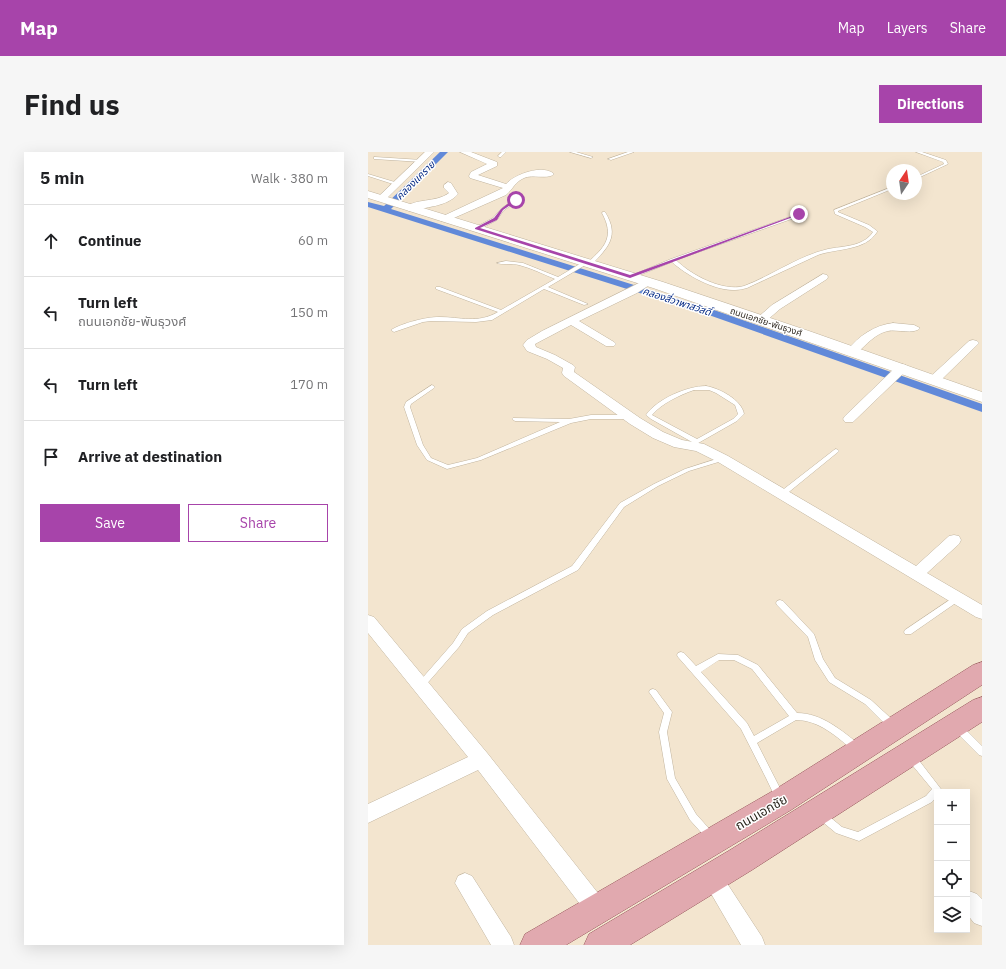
<!DOCTYPE html>
<html lang="en">
<head>
<meta charset="utf-8">
<style>
	body { margin:0; font-family:"IBM Plex Sans","Noto Sans Thai",sans-serif; background:#f6f6f6; color:#202124 }
	.controls { position:absolute; right:12px; bottom:12px; display:grid; overflow:hidden; border-radius:0px; box-shadow:0 4px 16px #0002 }
	.controls button { width:36px; height:36px; display:grid; place-items:center; padding:0; border:0; border-bottom:1px solid #e0e0e0; background:#fff; color:#202124; font:20px sans-serif }
	.compass { position:absolute; left:518px; top:12px; width:36px; height:36px; border-radius:50%; background:#fff; box-shadow:0 4px 16px #0002; rotate:13deg }
	.stop { position:absolute; width:12px; height:12px; margin:-9px; border:3px solid #a744aa; border-radius:50%; background:#fff }
	.stop.end { background:#a744aa; border-color:#fff; box-shadow:0 1px 4px #0008 }
	.list { margin:0; padding:0; list-style:none }
	h2 { display:flex; justify-content:space-between; align-items:center; height:52px; margin:0; padding:0 16px; font-size:17px }
	h2 small { font-size:13px; font-weight:400; color:#757577 }
	.list li { display:grid; grid-template-columns:26px 1fr auto; gap:12px; align-items:center; box-sizing:border-box; height:72px; padding:0 16px; border-top:1px solid #e0e0e0 }
	.list b { display:block; font-size:15px; white-space:nowrap }
	.list p { margin:0; font-size:13px; white-space:nowrap; color:#757577 }
	.list em { font-size:13px; font-style:normal; color:#757577 }
	.actions { display:flex; gap:8px; padding:12px 16px }
	.actions a { flex:1; padding:9px 0; border:1px solid #a744aa; border-radius:0px; text-align:center; font-size:14px; color:#a744aa }
	.actions .main { background:#a744aa; color:#fff }
	.icon { flex:none; width:22px; height:22px; fill:none; stroke:currentColor; stroke-width:2; stroke-linecap:round; stroke-linejoin:round }
	.map { position:relative; flex:none; width:614px; height:793px; overflow:hidden; border-radius:0px }
	header { display:flex; align-items:center; gap:24px; box-sizing:border-box; height:56px; padding:0 20px; background:#a744aa; color:#fff }
	header strong { font-size:19px }
	nav { display:flex; gap:22px; margin-inline-start:auto; font-size:14px }
	.intro { display:flex; align-items:center; justify-content:space-between; box-sizing:border-box; height:96px; padding:0 24px }
	h1 { margin:0; font-size:28px }
	.button { padding:10px 18px; border-radius:0px; background:#a744aa; color:#fff; font-size:14px; font-weight:700 }
	main { display:flex; gap:24px; padding:0 24px }
	aside { flex:1; background:#fff; border-radius:0px; box-shadow:0 4px 16px #0002 }
	.map>svg:first-child { display:block }
	.lines { fill:none; stroke-linecap:round; stroke-linejoin:round }
	.canal { fill:#6189d9; fill-rule:evenodd }
	.service-casing { stroke:#c1b49e; stroke-width:1 }
	.minor-casing { stroke:#c1b49e; stroke-width:1 }
	.tertiary-casing { stroke:#c1b49e; stroke-width:1 }
	.primary-casing { stroke:#96575b; stroke-width:1 }
	.service { fill:#fff; fill-rule:evenodd }
	.minor { fill:#fff; fill-rule:evenodd }
	.tertiary { fill:#fff; fill-rule:evenodd }
	.primary { fill:#e1a9af; fill-rule:evenodd }
	.route { fill:#a744aa }
	.labels { text-anchor:middle; stroke-width:3; stroke-linejoin:round; paint-order:stroke }
	.far-street-label { font-size:9px; fill:#302a22; stroke:#fff }
	.far-water-label { font-size:10px; font-style:italic; fill:#042985; stroke:#fff }
	.near-street-label { font-size:13px; fill:#302a22; stroke:#fff }
</style>
</head>
<body>
<header>
<strong>Map</strong>
<nav><a>Map</a><a>Layers</a><a>Share</a></nav>
</header>
<div class="intro"><h1>Find us</h1><a class="button">Directions</a></div>
<main>
<aside>
<h2>5 min<small>Walk · 380 m</small></h2>
<ul class="list">
<li><svg class="icon" aria-label="ahead" viewBox="0 0 24 24"><path d="M12 20V5M6 11l6-6 6 6"/></svg><div><b>Continue</b></div><em>60 m</em></li>
<li><svg class="icon" aria-label="left" viewBox="0 0 24 24"><path d="M17 20v-9H6M10 6l-5 5 5 5"/></svg><div><b>Turn left</b><p>ถนนเอกชัย-พันธุวงศ์</p></div><em>150 m</em></li>
<li><svg class="icon" aria-label="left" viewBox="0 0 24 24"><path d="M17 20v-9H6M10 6l-5 5 5 5"/></svg><div><b>Turn left</b></div><em>170 m</em></li>
<li><svg class="icon" aria-label="arrive" viewBox="0 0 24 24"><path d="M6 21V4h12l-3 4 3 4H6"/></svg><div><b>Arrive at destination</b></div></li>
</ul>
<div class="actions"><a class="main">Save</a><a>Share</a></div>
</aside>
<div class="map">
<svg width="614" height="793" viewBox="0 0 614 793">
	<rect width="100%" height="100%" fill="#f3e5cf"/>
	<g class="lines">
		<path class="canal" d="M72,0H80L23,57L346,158L614,252V260L338,162L0,55V50L16,54Z"/>
		<defs>
			<g id="service">
				<path d="M134,0H138L133,5H131L130,4Z"/>
				<path d="M202,0H208L225,5L223,6Z"/>
				<path d="M260,0H266L243,8L240,7Z"/>
				<path d="M548,0H554L578,8L580,12L548,27V25L576,12L575,10Z"/>
				<path d="M7,5L54,8L56,9L54,10L6,7V5Z"/>
				<path d="M0,22L30,31L31,32L28,33L0,24Z"/>
				<path d="M524,35V37L470,59V60L501,73L509,79V80C497,99 470,96 450,103L379,136C375,137 371,138 367,138C347,139 318,123 304,110L264,126L260,125L303,107L430,62H432V64L308,108C323,123 355,140 376,134C405,123 430,104 460,97C475,94 495,95 505,80L497,75L467,62L466,58Z"/>
				<path d="M147,47L150,48L135,59L129,68L110,78H106V76L125,66L133,57Z"/>
				<path d="M235,60H237C252,84 240,96 223,113H219V111C237,95 247,85 234,61Z"/>
				<path d="M138,109L155,111L190,125L215,110H219V112L180,135L220,152L216,153L176,137L124,168L108,170L63,169L55,170L26,180L23,178C34,171 58,165 71,165C93,165 109,172 130,160L68,137V135H72L133,158L187,127C175,122 163,116 151,113C144,111 133,113 129,111Z"/>
				<path d="M64,233L67,235L66,236L43,252L42,255L55,293L63,306L80,313L109,306L192,270L147,269L144,267L145,266L201,267L223,263H262L265,265L262,267H223L203,271L113,308L79,317L59,308L49,293L36,255L38,250Z"/>
				<path d="M338,234C351,236 374,248 376,262L369,269L325,294L323,295L320,293L324,290L283,267L278,263C289,247 319,234 338,234ZM326,238H341L348,241L367,253L370,262L365,267L329,287L284,263C294,251 312,243 326,238Z"/>
				<path d="M468,297L470,298L471,299L470,300L416,344H412L411,342L412,340L466,298Z"/>
				<path d="M355,305L358,307L357,308L321,319L290,334L256,355L210,418L125,463L100,481L91,495L56,535L53,536L50,535L49,533L50,531L85,491L94,477L119,459L204,414L252,351L286,332L317,317Z"/>
				<path d="M589,443L592,444L593,446L592,448L543,482H537L536,480L537,478Z"/>
				<path d="M412,448L415,449L446,482L455,507L467,526L503,548L527,570L528,573L527,576L524,577L521,576L497,552L461,530L447,508L440,485L409,453L408,451L409,449Z"/>
				<path d="M313,500L316,501L328,514L350,502L370,503L390,513L429,561C454,561 474,579 492,593L493,596L492,599L489,600L486,599C469,585 451,568 428,568L389,591L416,644L414,647L411,648L408,647L398,626L373,577L310,505L309,503L310,501ZM351,508H366L384,517L421,564L386,584L379,571L333,520Z"/>
				<path d="M285,537L288,538L304,560L299,580L307,626L328,662L345,681L347,684L345,687L342,688L339,687L322,668L299,627L291,580L296,561L281,540L282,538Z"/>
				<path d="M589,571L592,572L614,594V604L611,603L586,578L585,575L586,572Z"/>
				<path d="M543,601L546,602L573,637L572,640H569V644L564,650L491,689L468,681L451,667L449,664L451,661L454,660L457,661L474,675L490,680L558,644L564,637L540,608L539,605L540,602Z"/>
			</g>
			<g id="minor">
				<path d="M57,0H66L16,49H10L9,47L10,45Z"/>
				<path d="M92,0H103L129,10V14L110,23L138,32C147,22 175,12 186,22C180,28 165,22 156,26C147,30 145,37 138,43L79,69H73L71,67L73,65L135,36L102,26L101,24L103,20L119,12Z"/>
				<path d="M80,30L83,31L90,42C79,55 57,55 41,59L37,56C46,46 68,51 81,41L76,36V33Z"/>
				<path d="M455,122L459,123L460,125L459,127L412,157L397,170H389L388,168L389,166L404,153Z"/>
				<path d="M279,127L283,128L284,130L283,132L269,141L211,169L246,190L248,192L246,194H238L203,173L167,192L168,195L187,203L205,213L207,215L206,220L272,266L295,280L314,288L336,292L360,304L548,414L581,384L586,383L591,384L593,388L591,392L559,421L614,453V467L608,465L350,310L328,299L306,295L285,286L262,272L196,224L194,221L195,216L179,207L159,199L155,193L159,188L174,179Z"/>
				<path d="M525,171L546,173L552,176C546,183 529,177 520,179C508,181 498,193 489,201H481L479,199C490,184 507,173 525,171Z"/>
				<path d="M605,188L609,189L611,191L609,193L570,231H562L560,228L562,225L601,189Z"/>
				<path d="M534,212L538,213L540,216L538,219L485,270H477L475,267L477,264L530,213Z"/>
				<path d="M0,463L6,465L120,602L237,750L240,757L237,764L229,768L221,764L110,618L0,671V652L100,605L0,481Z"/>
				<path d="M344,716L351,719L394,785L397,793H373L334,726L337,719Z"/>
				<path d="M97,721L104,724L143,785L146,793H123L87,731L90,724Z"/>
				<path d="M599,739H601L609,742L614,747V774L606,771L599,762Z"/>
			</g>
			<path id="tertiary" d="M0,39L295,130L441,179L614,240V250L285,136L0,46Z"/>
			<g id="primary">
				<path d="M614,510V533L423,658L198,793H152L157,782L403,640L605,513Z"/>
				<path d="M614,545V570L384,718L262,793H216L221,782L362,698L605,548Z"/>
			</g>
		</defs>
		<use href="#service" class="service-casing"/>
		<use href="#minor" class="minor-casing"/>
		<use href="#tertiary" class="tertiary-casing"/>
		<use href="#primary" class="primary-casing"/>
		<use href="#service" class="service"/>
		<use href="#minor" class="minor"/>
		<use href="#tertiary" class="tertiary"/>
		<use href="#primary" class="primary"/>
	</g>
	<path class="route" d="M146,47L150,48L135,58L129,68L112,76L262,123L430,62H433L262,126L107,77V76L126,66L133,57Z"/>
	<g class="labels">
		<g class="far-street-label">
			<text transform="translate(398 170) rotate(18)" y="3">ถนนเอกชัย-พันธุวงศ์</text>
		</g>
		<g class="far-water-label">
			<text transform="translate(47 28) rotate(-45)" y="4">คลองเเคราย</text>
			<text transform="translate(309 149) rotate(18)" y="4">คลองสี่วาพาสวัสดิ์</text>
		</g>
		<g class="near-street-label">
			<text transform="translate(393 660) rotate(-30)" y="5">ถนนเอกชัย</text>
		</g>
	</g>
</svg>
<div class="controls">
<button>+</button>
<button>−</button>
<button><svg class="icon" aria-label="locate" viewBox="0 0 24 24"><circle cx="12" cy="12" r="6"/><path d="M12 2v4M12 18v4M2 12h4M18 12h4"/></svg></button>
<button><svg class="icon" aria-label="layers" viewBox="0 0 24 24"><path d="M12 4l9 5-9 5-9-5zM3 14l9 5 9-5"/></svg></button>
</div>
<svg class="compass" viewBox="-18 -18 36 36"><path d="M0-13l5 13h-10z" fill="#e53935"/><path d="M0 13l5-13h-10z" fill="#757577"/></svg>
<div class="stop" style="left:148px;top:48px"></div>
<div class="stop end" style="left:431px;top:62px"></div>
</div>
</main>
</body>
</html>
